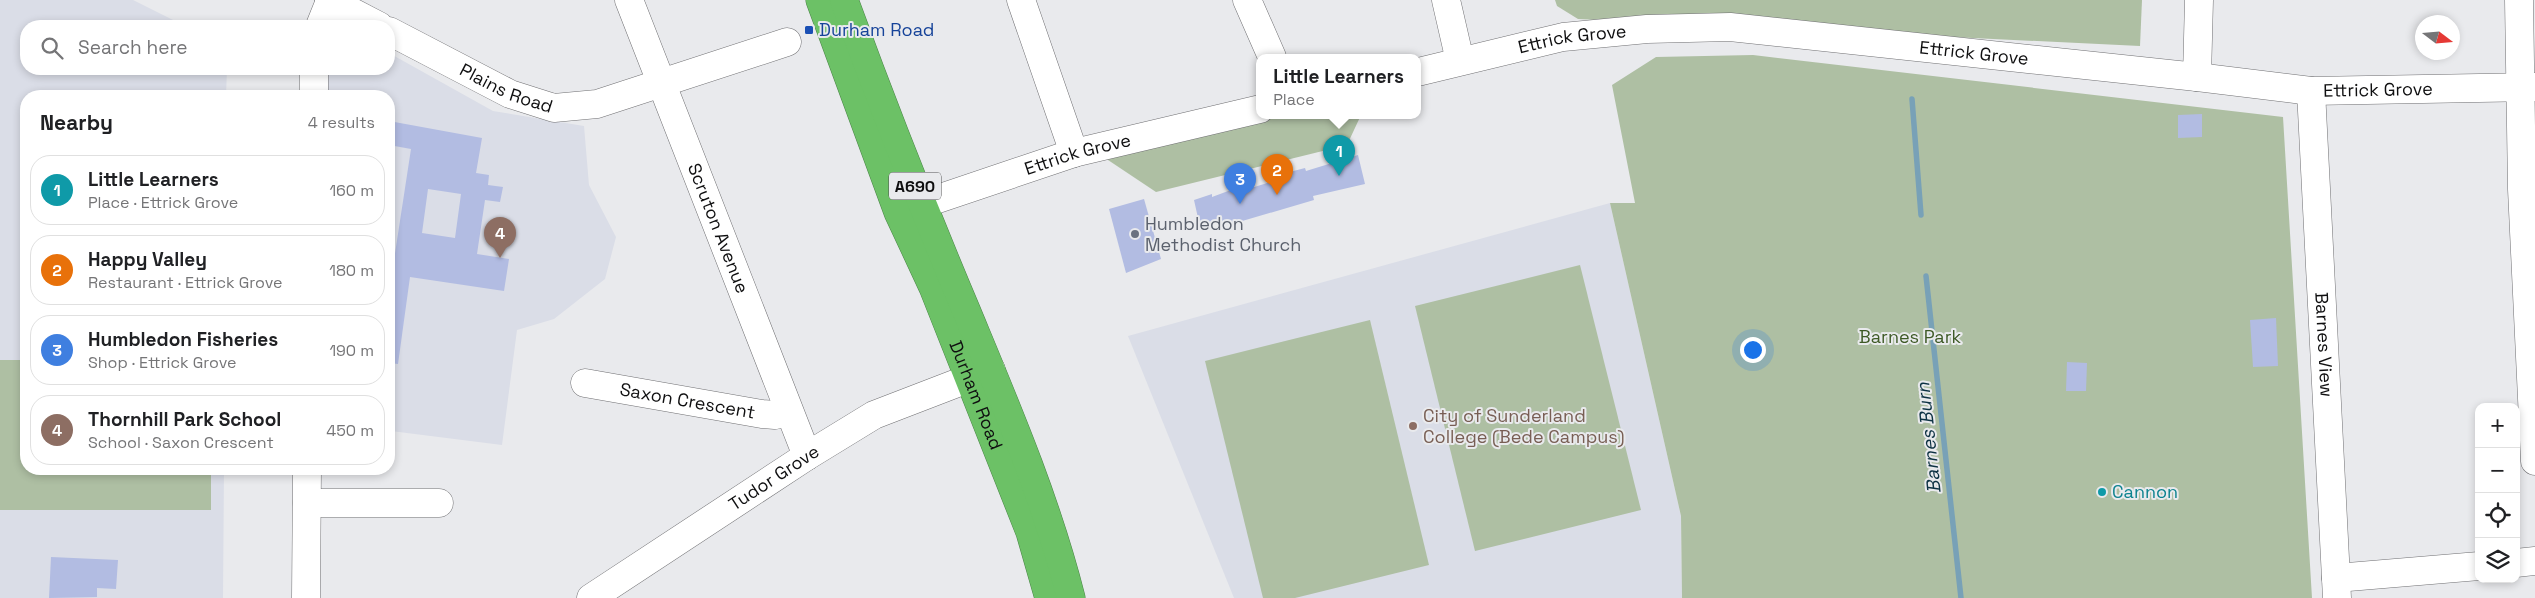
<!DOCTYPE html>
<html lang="en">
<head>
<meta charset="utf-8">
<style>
	body { margin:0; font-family:"Space Grotesk",sans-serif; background:#f2f2f2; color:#202124 }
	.controls { position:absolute; right:15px; bottom:15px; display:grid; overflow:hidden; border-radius:10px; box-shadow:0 2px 8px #0003 }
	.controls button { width:45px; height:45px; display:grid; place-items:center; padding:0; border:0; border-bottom:1px solid #e0e0e0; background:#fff; color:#202124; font:25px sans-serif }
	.compass { position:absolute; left:2415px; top:15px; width:45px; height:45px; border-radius:50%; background:#fff; box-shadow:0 2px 8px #0003; rotate:106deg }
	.you { position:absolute; left:1752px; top:349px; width:18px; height:18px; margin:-12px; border:4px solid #fff; border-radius:50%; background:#1a73e8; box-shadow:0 0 0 8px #1a73e833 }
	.badge { display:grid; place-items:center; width:32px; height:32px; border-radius:50%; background:#ea580c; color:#fff; font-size:16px; font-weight:700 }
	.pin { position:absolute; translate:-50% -41px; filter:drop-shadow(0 1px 2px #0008) }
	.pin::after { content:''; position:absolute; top:26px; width:18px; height:15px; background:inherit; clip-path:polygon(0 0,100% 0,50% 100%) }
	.popup { position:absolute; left:1256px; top:54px; width:165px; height:65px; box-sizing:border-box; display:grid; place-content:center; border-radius:10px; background:#fff; filter:drop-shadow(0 1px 4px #0005); font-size:16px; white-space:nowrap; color:#757577 }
	.popup b { font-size:19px; color:#202124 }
	.popup::after { content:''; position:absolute; left:50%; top:100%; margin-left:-10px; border:10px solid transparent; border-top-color:#fff }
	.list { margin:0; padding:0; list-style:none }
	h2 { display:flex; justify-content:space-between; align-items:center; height:65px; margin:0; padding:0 20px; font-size:21px }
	h2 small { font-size:16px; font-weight:400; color:#757577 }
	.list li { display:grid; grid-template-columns:32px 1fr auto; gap:15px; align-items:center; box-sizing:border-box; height:70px; margin:0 10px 10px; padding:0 10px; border:1px solid #e0e0e0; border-radius:20px }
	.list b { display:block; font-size:19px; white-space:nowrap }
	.list p { margin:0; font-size:16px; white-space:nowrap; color:#757577 }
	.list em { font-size:16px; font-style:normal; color:#757577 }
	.icon { flex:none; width:28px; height:28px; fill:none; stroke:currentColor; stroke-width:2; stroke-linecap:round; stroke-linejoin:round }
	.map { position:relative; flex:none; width:2535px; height:598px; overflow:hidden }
	.search { position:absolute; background:#fff; box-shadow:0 2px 8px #0003; left:20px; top:20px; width:375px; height:55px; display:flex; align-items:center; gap:12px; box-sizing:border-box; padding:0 18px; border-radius:20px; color:#757577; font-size:19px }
	.panel { position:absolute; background:#fff; box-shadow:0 2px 8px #0003; left:20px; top:90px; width:375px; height:385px; border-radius:20px }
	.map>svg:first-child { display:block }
	.built { fill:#dadde7 }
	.green { fill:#aebfa3 }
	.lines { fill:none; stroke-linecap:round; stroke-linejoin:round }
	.stream { stroke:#78a1b7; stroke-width:5.5 }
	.building { fill:#b2bce2; fill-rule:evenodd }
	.minor-casing { stroke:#707073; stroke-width:29 }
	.highway-casing { stroke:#4b8348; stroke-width:29 }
	.minor { stroke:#fff; stroke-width:28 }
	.highway { stroke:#6cc166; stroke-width:28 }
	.transit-dot { fill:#1a4fb4; stroke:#e9eaed; stroke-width:2 }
	.worship-dot { fill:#6b7280; stroke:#e9eaed; stroke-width:2 }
	.education-dot { fill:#8d6e63; stroke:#e9eaed; stroke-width:2 }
	.culture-dot { fill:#0f9aa8; stroke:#e9eaed; stroke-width:2 }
	.labels { text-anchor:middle; stroke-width:4; stroke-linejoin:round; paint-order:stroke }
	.shield { fill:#e9eaed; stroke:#505152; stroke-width:1 }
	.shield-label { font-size:16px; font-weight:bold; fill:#0f0f10 }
	.transit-label { font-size:18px; fill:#164399; stroke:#e9eaed; text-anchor:start }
	.street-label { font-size:18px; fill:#0f0f10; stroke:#e9eaed }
	.worship-label { font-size:18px; fill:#5b616d; stroke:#e9eaed; text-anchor:start }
	.park-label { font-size:18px; fill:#3e5a26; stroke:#e9eaed }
	.education-label { font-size:18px; fill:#785e54; stroke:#e9eaed; text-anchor:start }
	.culture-label { font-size:18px; fill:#0d838f; stroke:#e9eaed; text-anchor:start }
	.water-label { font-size:19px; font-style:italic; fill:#0d3243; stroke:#e9eaed }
</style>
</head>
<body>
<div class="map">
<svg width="2535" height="598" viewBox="0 0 2535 598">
	<rect width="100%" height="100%" fill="#e9eaed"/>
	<g class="built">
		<path d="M0,0H133L185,26H26V69H227L226,96H26V469H224L223,598H0Z"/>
		<path d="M389,53L493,111L584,126L589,185L616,237L605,279L554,319L517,330L502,445L391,431L389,401V96H327V69H389Z"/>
		<path d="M1610,203L1681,516L1682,598H1234L1128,336Z"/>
	</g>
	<g class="green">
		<path d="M1555,0H2142L2140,46L1578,19L1557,6Z"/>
		<path d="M1753,55L2283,117L2312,598H1682L1681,516L1610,203H1635L1612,85L1656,57Z"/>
		<path d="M1260,115H1361L1347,145L1156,192L1090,148Z"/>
		<path d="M1580,265L1641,510L1475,551L1415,306Z"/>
		<path d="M1370,320L1429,565L1295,598H1263L1205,361Z"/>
		<path d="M0,360H26V469H211V510H0Z"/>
	</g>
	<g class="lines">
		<g class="stream">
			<path d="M1912,99L1921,215"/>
			<path d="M1926,276L1961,598"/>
		</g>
	</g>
	<g class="building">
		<path d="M2202,114V137L2178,138V115Z"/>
		<path d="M389,121L482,138L476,173L489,175L488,185L503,187L500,202L485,200L477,254L509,259L504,291L410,277L398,364L389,363V260H394L411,149L389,145ZM428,189L461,194L455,238L422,233Z"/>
		<path d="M1358,155L1365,184L1313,196L1314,200L1232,224L1231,220L1200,227L1194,200L1212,194V197L1247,184L1248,189L1283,178L1282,174L1305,168L1306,171Z"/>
		<path d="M1144,199L1161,259L1126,273L1109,209Z"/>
		<path d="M2276,318L2278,366L2253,367L2250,320Z"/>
		<path d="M2067,362L2087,363L2086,391H2066Z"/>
		<path d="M51,557L118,560L116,589L97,588V597L49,598Z"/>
	</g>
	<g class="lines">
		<defs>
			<g id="minor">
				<path d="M329,0L379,26"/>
				<path id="s1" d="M629,0L807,456"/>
				<path d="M1021,0L1074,153"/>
				<path d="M1247,0L1272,57"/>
				<path d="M1446,0L1460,61"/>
				<path d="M2519,0L2522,189L2535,461"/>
				<path d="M320,26L330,1"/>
				<path id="s2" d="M389,31L510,94L554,108L597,104L787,42"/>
				<path id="s3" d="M1418,72L1563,37L1647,29L1730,27L2197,77L2311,91L2535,87"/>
				<path d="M2197,77L2199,0"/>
				<path id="s4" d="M2311,91L2337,598"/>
				<path d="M314,96V69"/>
				<path id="s5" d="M899,212L1074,153L1260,109"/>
				<path id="s6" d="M585,383L762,414L775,415L788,411"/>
				<path d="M307,503H439"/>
				<path d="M2516,563L2535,561"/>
				<path d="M2336,578L2479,566"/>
				<path d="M306,598L307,469"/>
				<path id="s7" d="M591,598L807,456L874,415L991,370"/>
			</g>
			<g id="highway">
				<path id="s8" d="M820,0L898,212L933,287L1030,532L1049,598"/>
				<path d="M844,0C882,104 923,208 966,310C1005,404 1046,499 1071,598"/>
			</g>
		</defs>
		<use href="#minor" class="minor-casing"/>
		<use href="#highway" class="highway-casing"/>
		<use href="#minor" class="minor"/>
		<use href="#highway" class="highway"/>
	</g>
	<rect class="transit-dot" x="804" y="25" width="10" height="10" rx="2.5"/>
	<circle class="worship-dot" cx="1135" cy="234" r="5"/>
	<circle class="education-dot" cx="1413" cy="426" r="5"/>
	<circle class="culture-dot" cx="2102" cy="492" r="5"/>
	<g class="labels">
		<rect class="shield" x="889" y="172.5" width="52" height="27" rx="4"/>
		<g class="shield-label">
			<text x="915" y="192">A690</text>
		</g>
		<g class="transit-label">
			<text x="819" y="36">Durham Road</text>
		</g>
		<g class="street-label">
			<text dy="6" stroke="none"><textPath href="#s3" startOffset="158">Ettrick Grove</textPath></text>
			<text dy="6" stroke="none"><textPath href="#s3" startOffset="562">Ettrick Grove</textPath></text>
			<text dy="6" stroke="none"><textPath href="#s2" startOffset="131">Plains Road</textPath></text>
			<text dy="6" stroke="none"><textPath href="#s3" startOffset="968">Ettrick Grove</textPath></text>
			<text dy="6" stroke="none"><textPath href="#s5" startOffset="188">Ettrick Grove</textPath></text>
			<text dy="6" stroke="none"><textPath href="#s1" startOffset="245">Scruton Avenue</textPath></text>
			<text dy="6" stroke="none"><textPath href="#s4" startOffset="254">Barnes View</textPath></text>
			<text dy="6" stroke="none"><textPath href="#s8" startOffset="425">Durham Road</textPath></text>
			<text dy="6" stroke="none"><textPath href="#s6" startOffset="104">Saxon Crescent</textPath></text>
			<text dy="6" stroke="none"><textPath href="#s7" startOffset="219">Tudor Grove</textPath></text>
		</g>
		<g class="worship-label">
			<text x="1145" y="230">Humbledon<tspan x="1145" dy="21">Methodist Church</tspan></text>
		</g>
		<g class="park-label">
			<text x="1910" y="343">Barnes Park</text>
		</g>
		<g class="education-label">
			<text x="1423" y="422">City of Sunderland<tspan x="1423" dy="21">College (Bede Campus)</tspan></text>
		</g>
		<g class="culture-label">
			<text x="2112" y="498">Cannon</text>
		</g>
		<g class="water-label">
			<text transform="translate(1928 438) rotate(-96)" y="7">Barnes Burn</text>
		</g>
	</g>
</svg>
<div class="controls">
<button>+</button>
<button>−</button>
<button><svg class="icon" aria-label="locate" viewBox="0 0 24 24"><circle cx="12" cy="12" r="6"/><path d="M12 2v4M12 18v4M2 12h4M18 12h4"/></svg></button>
<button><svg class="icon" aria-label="layers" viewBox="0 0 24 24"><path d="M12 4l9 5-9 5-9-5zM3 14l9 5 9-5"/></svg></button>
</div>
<svg class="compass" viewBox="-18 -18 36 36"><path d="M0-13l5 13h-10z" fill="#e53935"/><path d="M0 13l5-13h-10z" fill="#757577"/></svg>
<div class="you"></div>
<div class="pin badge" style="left:1339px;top:176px;background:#0f9aa8">1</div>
<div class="popup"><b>Little Learners</b>Place</div>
<div class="pin badge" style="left:1277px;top:195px;background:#e8710a">2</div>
<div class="pin badge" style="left:1240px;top:204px;background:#3f7fe0">3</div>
<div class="pin badge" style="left:500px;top:258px;background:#8d6e63">4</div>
<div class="search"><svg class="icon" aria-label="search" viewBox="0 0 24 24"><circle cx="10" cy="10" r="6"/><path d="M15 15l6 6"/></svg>Search here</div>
<section class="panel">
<h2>Nearby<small>4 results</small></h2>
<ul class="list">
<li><span class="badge" style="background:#0f9aa8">1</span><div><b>Little Learners</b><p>Place · Ettrick Grove</p></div><em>160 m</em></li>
<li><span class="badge" style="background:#e8710a">2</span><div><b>Happy Valley</b><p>Restaurant · Ettrick Grove</p></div><em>180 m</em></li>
<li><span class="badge" style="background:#3f7fe0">3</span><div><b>Humbledon Fisheries</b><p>Shop · Ettrick Grove</p></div><em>190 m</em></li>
<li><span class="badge" style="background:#8d6e63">4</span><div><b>Thornhill Park School</b><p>School · Saxon Crescent</p></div><em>450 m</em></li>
</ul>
</section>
</div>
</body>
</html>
